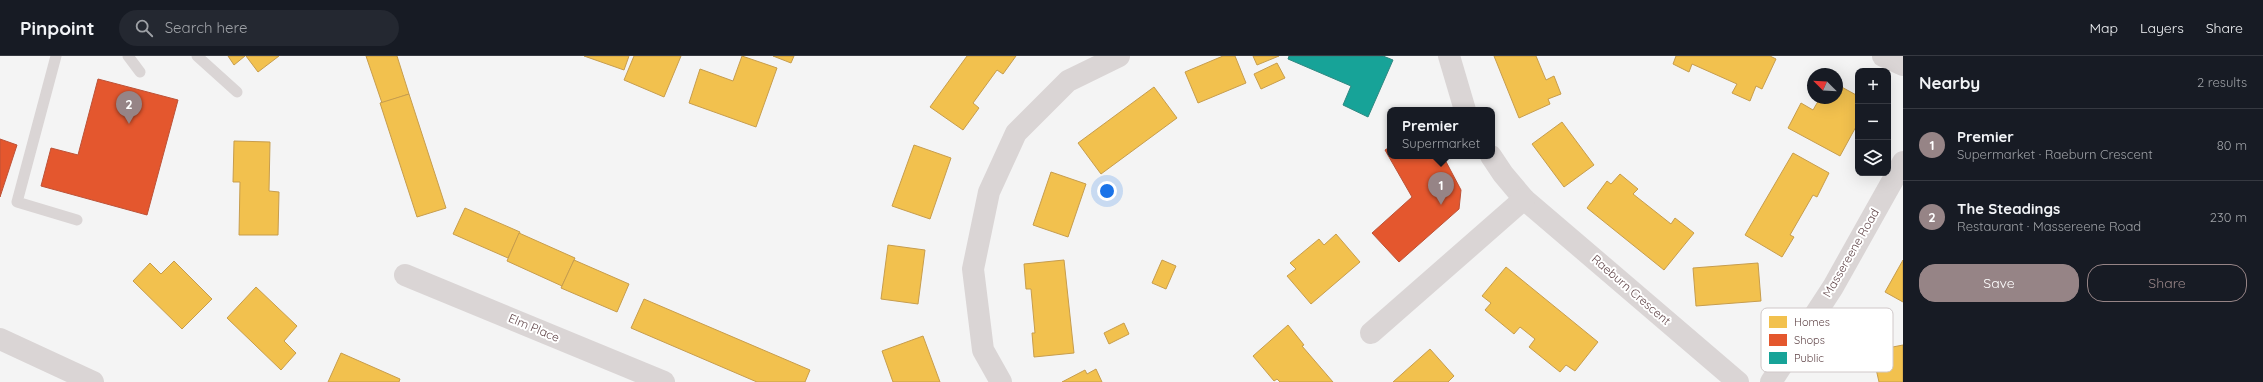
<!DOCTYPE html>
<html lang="en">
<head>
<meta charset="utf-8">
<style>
	body { margin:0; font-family:Quicksand,sans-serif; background:#242831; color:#f1f3f6 }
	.controls { position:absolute; right:12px; top:12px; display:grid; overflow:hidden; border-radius:8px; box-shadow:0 4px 16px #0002 }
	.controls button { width:36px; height:36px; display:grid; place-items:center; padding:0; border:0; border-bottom:1px solid #363941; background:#171b24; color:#f1f3f6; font:20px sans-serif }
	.compass { position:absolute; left:1807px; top:12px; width:36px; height:36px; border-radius:50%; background:#171b24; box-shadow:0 4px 16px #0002; rotate:294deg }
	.you { position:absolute; left:1107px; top:135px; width:14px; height:14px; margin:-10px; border:3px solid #fff; border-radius:50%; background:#1a73e8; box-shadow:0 0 0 6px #1a73e833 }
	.badge { display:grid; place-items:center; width:26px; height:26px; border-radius:50%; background:#968486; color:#fff; font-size:13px; font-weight:700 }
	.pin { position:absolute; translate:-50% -33px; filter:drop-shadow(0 1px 2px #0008) }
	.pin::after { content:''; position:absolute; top:21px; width:14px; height:12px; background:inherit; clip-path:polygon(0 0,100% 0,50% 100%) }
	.popup { position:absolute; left:1387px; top:51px; width:108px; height:52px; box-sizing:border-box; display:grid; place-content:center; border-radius:8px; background:#171b24; filter:drop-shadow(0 1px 3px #0005); font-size:13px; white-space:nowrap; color:#9ea1a6 }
	.popup b { font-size:15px; color:#f1f3f6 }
	.popup::after { content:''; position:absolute; left:50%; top:100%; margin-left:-8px; border:8px solid transparent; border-top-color:#171b24 }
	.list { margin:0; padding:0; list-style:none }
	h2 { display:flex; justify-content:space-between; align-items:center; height:52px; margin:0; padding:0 16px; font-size:17px }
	h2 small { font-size:13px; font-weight:400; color:#9ea1a6 }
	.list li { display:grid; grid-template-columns:26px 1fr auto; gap:12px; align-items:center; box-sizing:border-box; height:72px; padding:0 16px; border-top:1px solid #363941 }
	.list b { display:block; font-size:15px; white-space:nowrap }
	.list p { margin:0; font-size:13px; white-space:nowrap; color:#9ea1a6 }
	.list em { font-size:13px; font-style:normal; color:#9ea1a6 }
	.actions { display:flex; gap:8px; padding:12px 16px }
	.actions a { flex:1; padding:9px 0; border:1px solid #968486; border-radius:16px; text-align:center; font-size:14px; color:#968486 }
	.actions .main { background:#968486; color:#fff }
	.icon { flex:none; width:22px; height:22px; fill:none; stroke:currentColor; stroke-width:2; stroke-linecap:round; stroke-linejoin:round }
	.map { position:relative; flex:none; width:1903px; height:326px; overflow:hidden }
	header { display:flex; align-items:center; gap:24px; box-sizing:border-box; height:56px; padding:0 20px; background:#171b24; border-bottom:1px solid #363941 }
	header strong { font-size:19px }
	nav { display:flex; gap:22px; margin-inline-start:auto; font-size:14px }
	.search { width:280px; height:36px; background:#242831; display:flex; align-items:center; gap:10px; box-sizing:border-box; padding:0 14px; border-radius:22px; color:#9ea1a6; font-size:15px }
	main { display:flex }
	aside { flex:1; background:#171b24 }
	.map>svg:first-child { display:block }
	.homes { fill:#f2c14e; stroke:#c79d4d }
	.shops { fill:#e4572e; stroke:#bd5237 }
	.public { fill:#17a398; stroke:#2e8881 }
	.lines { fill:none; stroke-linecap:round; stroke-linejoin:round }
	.lane { stroke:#dad5d5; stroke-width:11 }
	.street { stroke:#dad5d5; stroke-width:22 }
	.labels { text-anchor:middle; stroke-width:4; stroke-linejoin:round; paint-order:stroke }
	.street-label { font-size:12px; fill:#63484b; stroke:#fff }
	.key { fill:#fff; stroke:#d0c8c9; stroke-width:1 }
	.key-label { font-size:11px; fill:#63484b }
</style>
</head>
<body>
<header>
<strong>Pinpoint</strong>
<div class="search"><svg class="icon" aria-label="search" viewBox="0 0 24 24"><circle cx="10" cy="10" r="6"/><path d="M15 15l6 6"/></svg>Search here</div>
<nav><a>Map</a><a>Layers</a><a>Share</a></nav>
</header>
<main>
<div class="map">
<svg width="1903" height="326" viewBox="0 0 1903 326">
	<rect width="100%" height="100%" fill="#f4f4f4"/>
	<g class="homes">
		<path d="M228,0H245L234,9Z"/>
		<path d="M246,0H279L258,16Z"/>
		<path d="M366,0H397L409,38L382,47Z"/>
		<path d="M584,0H629L624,14Z"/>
		<path d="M634,0H681L664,41L624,24Z"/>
		<path d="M742,0L777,12L756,71L689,47L700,13L733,25Z"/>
		<path d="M773,0H794L791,7Z"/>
		<path d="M967,0H1016L1003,18L997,14L973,47L979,52L963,74L930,51Z"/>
		<path d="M1223,0H1235L1246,27L1198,47L1185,16Z"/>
		<path d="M1253,0H1279L1257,9Z"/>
		<path d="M1494,0H1536L1546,24L1554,20L1561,38L1548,43L1550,48L1519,62Z"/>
		<path d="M1676,0H1770L1776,3L1762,33L1756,30L1750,45L1732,37L1737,28L1692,8L1689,16L1673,8Z"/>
		<path d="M1277,7L1285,22L1261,33L1254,18Z"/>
		<path d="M1838,29L1858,40V67L1840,100L1788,72L1801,47L1813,54L1820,42H1837Z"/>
		<path d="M1154,31L1177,62L1101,118L1078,87Z"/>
		<path d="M409,38L446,152L417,161L380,47Z"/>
		<path d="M1562,66L1594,109L1564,131L1532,88Z"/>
		<path d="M234,85L270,86L269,135L279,136L278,179H239L240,126H233Z"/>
		<path d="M914,89L951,102L930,163L892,150Z"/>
		<path d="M1793,97L1829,117L1817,141L1813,139L1790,179L1794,181L1782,201L1745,179Z"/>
		<path d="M1051,116L1086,128L1068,181L1033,169Z"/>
		<path d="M1620,118L1638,133L1633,138L1671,168L1675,162L1694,177L1664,214L1587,152L1607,125L1611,128Z"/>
		<path d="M465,152L520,176L508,202L453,178Z"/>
		<path d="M519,177L575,202L562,230L507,205Z"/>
		<path d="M1336,178L1360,206L1311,248L1287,220L1296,213L1290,207L1319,183L1324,189Z"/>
		<path d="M888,189L925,194L918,248L881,243Z"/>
		<path d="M574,204L629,228L617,256L561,232Z"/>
		<path d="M1064,204L1074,297L1034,301L1032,277H1035L1031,233H1026L1024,208Z"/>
		<path d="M1162,204L1176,210L1166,233L1152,227Z"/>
		<path d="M1903,204V246L1885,236Z"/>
		<path d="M174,205L212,243L182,273L133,225L150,207L161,218Z"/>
		<path d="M1758,207L1761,245L1696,250L1693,212Z"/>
		<path d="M1506,211L1598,286L1575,315L1566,309L1560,316L1529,291L1535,283L1520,271L1514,278L1485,254L1491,247L1482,240Z"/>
		<path d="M256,231L297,270L284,285L296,297L281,314L227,262Z"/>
		<path d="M644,243L810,314L805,326H757L631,272Z"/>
		<path d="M1124,267L1129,278L1109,288L1104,277Z"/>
		<path d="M1288,269L1304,289L1302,290L1333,326H1280L1277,323L1274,325L1253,300Z"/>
		<path d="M923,280L940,326H893L882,295Z"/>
		<path d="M1903,289V326H1879L1872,295Z"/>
		<path d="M1430,293L1454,320L1448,326H1393Z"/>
		<path d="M341,297L400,323L399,326H328Z"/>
		<path d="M1096,313L1102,326H1062L1085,314L1087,318Z"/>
	</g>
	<g class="shops">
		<path d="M98,23L178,44L147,159L41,130L51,92L78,99Z"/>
		<path d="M0,83L17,89L0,141Z"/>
		<path d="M1390,91V100H1443L1461,134L1459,153L1399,206L1372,177L1412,141L1385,94Z"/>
	</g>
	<path class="public" d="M1289,0H1383L1393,4L1368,61L1343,49L1351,30L1288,3Z"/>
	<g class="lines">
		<g class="lane">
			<path d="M56,0L17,146L77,164"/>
			<path d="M128,0L140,16"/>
			<path d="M197,0L237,36"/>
		</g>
		<g class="street">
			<path d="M1449,0L1465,54"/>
			<path d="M1883,0L1903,9"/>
			<path d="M1491,100L1503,118L1524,143L1738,326"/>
			<path d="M405,219L664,326"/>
			<path d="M1371,277L1524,143"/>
			<path d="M0,283L93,326"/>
			<path d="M1001,326L983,294L973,213L989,136L1016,77L1068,25L1119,0"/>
			<path d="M1771,326L1833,231L1903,106"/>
		</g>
	</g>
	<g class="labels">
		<g class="street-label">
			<text transform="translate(1851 197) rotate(-60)" y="4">Massereene Road</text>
			<text transform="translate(1631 234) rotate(41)" y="4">Raeburn Crescent</text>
			<text transform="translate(534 272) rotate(23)" y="4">Elm Place</text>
		</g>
	</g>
	<rect x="1761" y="252" width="132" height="64" rx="6" class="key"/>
	<rect x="1769" y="260" width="18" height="12" fill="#f2c14e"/>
	<rect x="1769" y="278" width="18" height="12" fill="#e4572e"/>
	<rect x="1769" y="296" width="18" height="12" fill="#17a398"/>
	<g class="key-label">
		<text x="1794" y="270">Homes</text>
		<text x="1794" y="288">Shops</text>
		<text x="1794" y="306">Public</text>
	</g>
</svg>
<div class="controls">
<button>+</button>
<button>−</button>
<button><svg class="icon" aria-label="layers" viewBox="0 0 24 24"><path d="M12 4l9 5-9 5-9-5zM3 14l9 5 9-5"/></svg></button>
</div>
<svg class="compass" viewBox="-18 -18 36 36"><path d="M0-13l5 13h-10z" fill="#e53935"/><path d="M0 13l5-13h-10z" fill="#9ea1a6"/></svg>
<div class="you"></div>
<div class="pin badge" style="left:1441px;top:149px">1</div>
<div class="popup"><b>Premier</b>Supermarket</div>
<div class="pin badge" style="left:129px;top:68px">2</div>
</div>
<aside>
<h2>Nearby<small>2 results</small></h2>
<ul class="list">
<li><span class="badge">1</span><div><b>Premier</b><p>Supermarket · Raeburn Crescent</p></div><em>80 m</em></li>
<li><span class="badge">2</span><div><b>The Steadings</b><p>Restaurant · Massereene Road</p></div><em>230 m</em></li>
</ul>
<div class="actions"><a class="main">Save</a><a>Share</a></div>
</aside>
</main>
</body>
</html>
